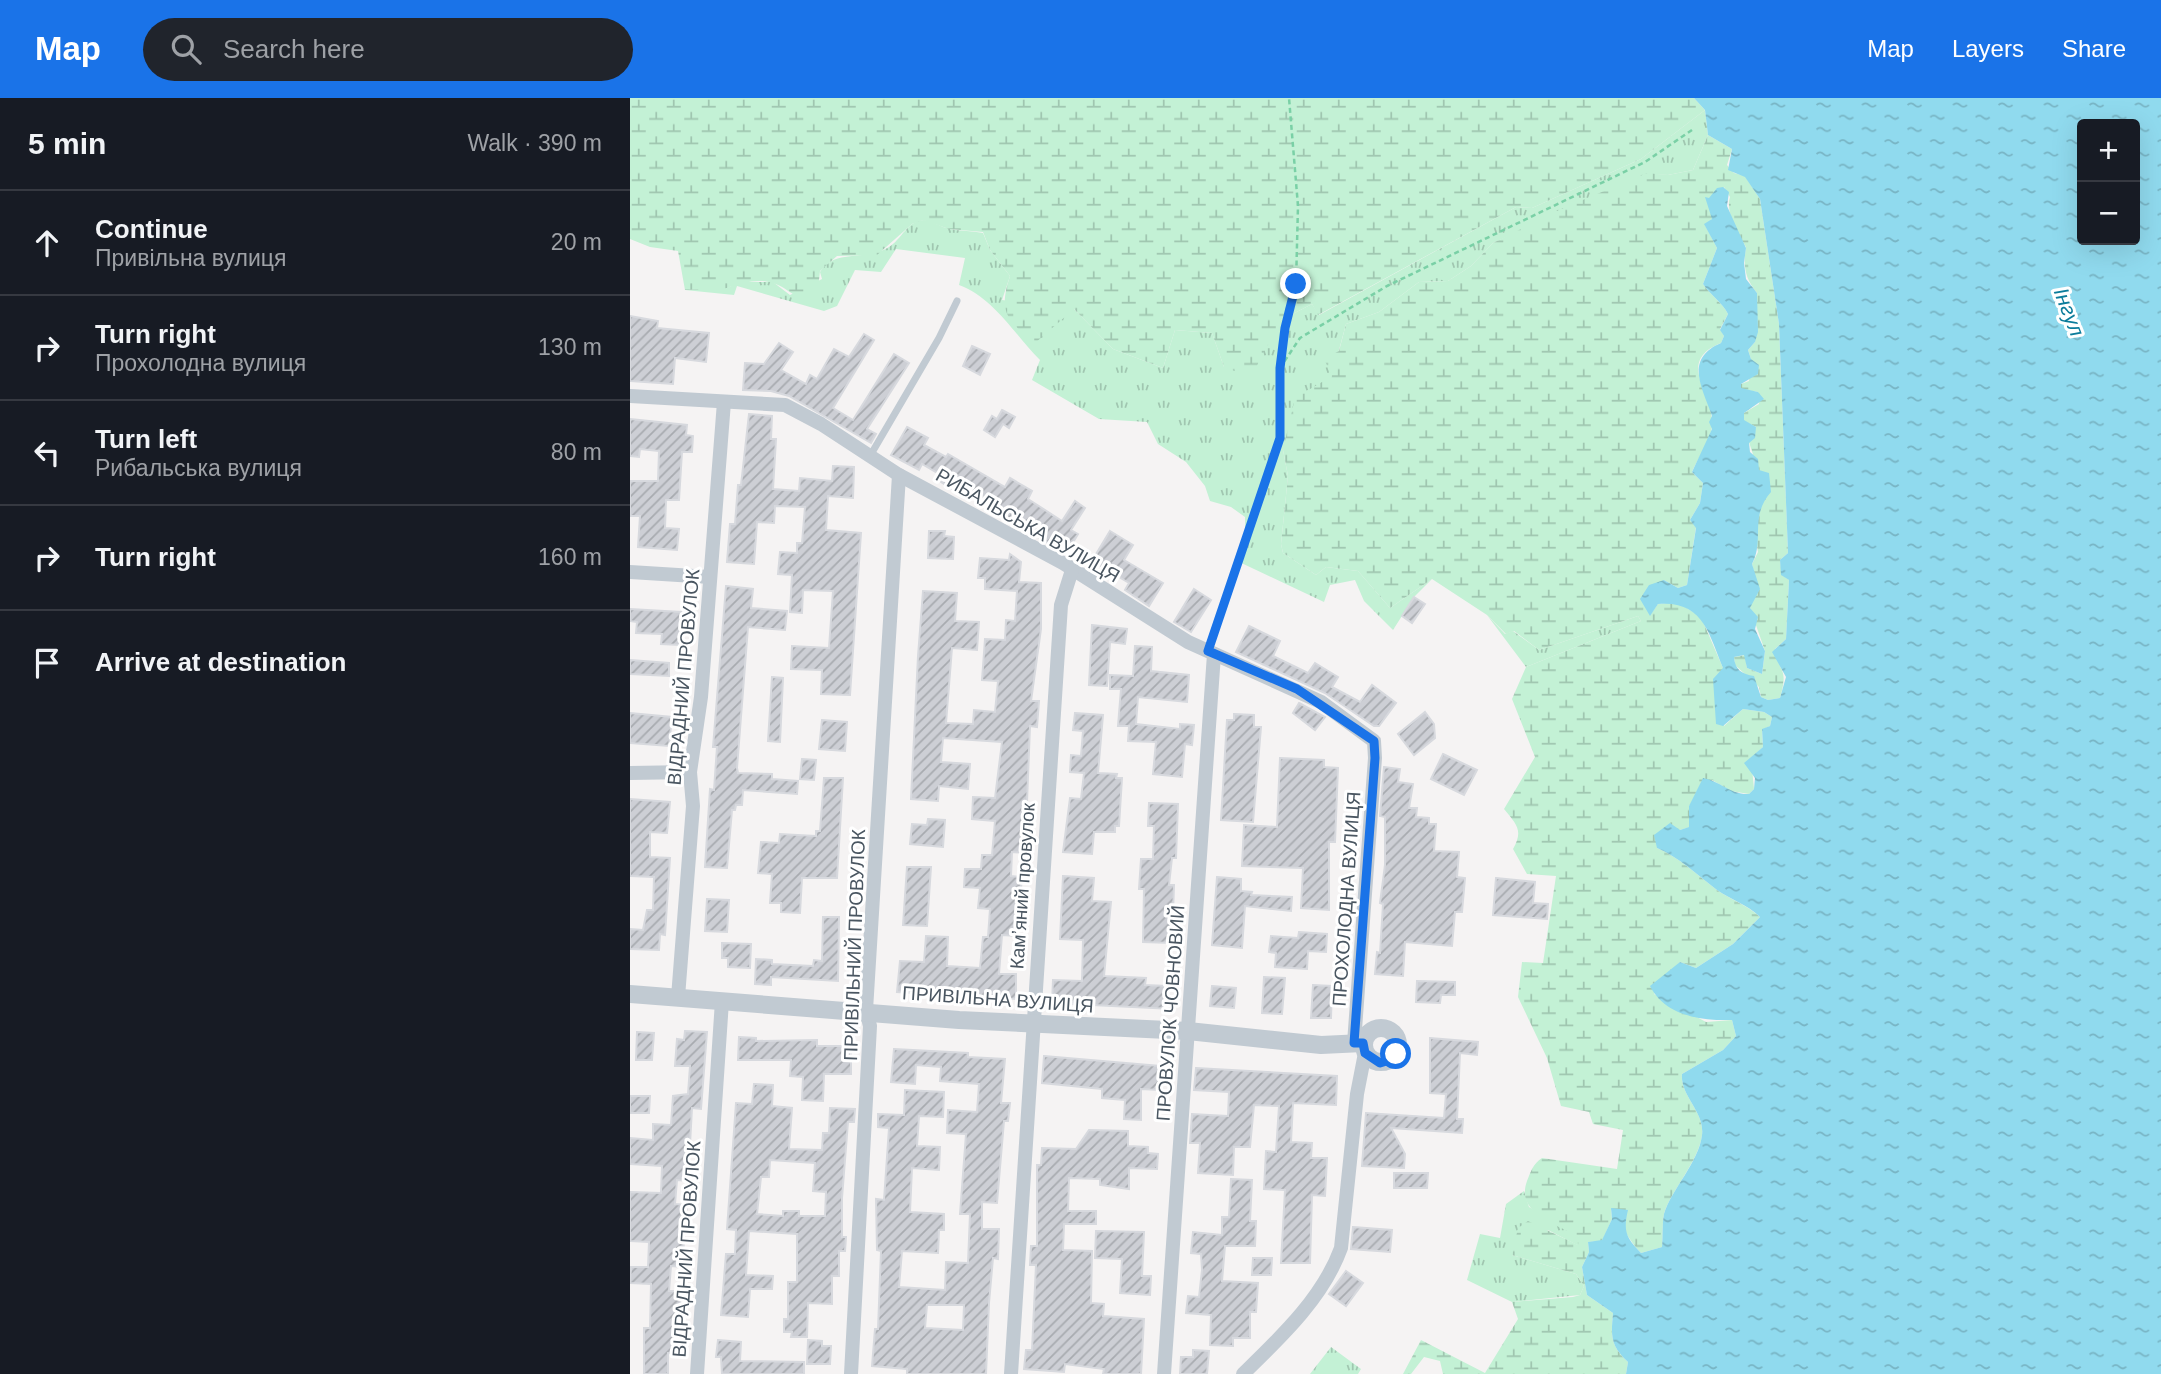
<!DOCTYPE html>
<html lang="en">
<head>
<meta charset="utf-8">
<style>
	body { margin:0; font-family:Arial,sans-serif; background:#20242c; color:#f1f3f6 }
	.controls { position:absolute; right:21px; top:21px; display:grid; overflow:hidden; border-radius:7px; box-shadow:0 7px 28px #0002 }
	.controls button { width:63px; height:63px; display:grid; place-items:center; padding:0; border:0; border-bottom:2px solid #363941; background:#171b24; color:#f1f3f6; font:35px sans-serif }
	.stop { position:absolute; width:21px; height:21px; margin:-16px; border:5px solid #1a73e8; border-radius:50%; background:#fff }
	.stop.end { background:#1a73e8; border-color:#fff; box-shadow:0 2px 7px #0008 }
	.list { margin:0; padding:0; list-style:none }
	h2 { display:flex; justify-content:space-between; align-items:center; height:91px; margin:0; padding:0 28px; font-size:30px }
	h2 small { font-size:23px; font-weight:400; color:#9ea1a6 }
	.list li { display:grid; grid-template-columns:46px 1fr auto; gap:21px; align-items:center; box-sizing:border-box; height:105px; padding:0 28px; border-top:2px solid #363941 }
	.list b { display:block; font-size:26px; white-space:nowrap }
	.list p { margin:0; font-size:23px; white-space:nowrap; color:#9ea1a6 }
	.list em { font-size:23px; font-style:normal; color:#9ea1a6 }
	.icon { flex:none; width:38px; height:38px; fill:none; stroke:currentColor; stroke-width:2; stroke-linecap:round; stroke-linejoin:round }
	.map { position:relative; flex:none; width:1531px; height:1276px; overflow:hidden }
	header { display:flex; align-items:center; gap:42px; box-sizing:border-box; height:98px; padding:0 35px; background:#1a73e8; color:#fff }
	header strong { font-size:33px }
	nav { display:flex; gap:38px; margin-inline-start:auto; font-size:24px }
	.search { width:490px; height:63px; background:#20242c; display:flex; align-items:center; gap:18px; box-sizing:border-box; padding:0 24px; border-radius:38px; color:#9ea1a6; font-size:26px }
	main { display:flex }
	aside { flex:1; background:#171b24 }
	.map>svg:first-child { display:block }
	.grass { fill:url(#grass-tufts) }
	.wetland { fill:url(#wetland-marsh) }
	.water { fill:url(#water-ripples); fill-rule:evenodd }
	.building { fill:url(#building-hatch); stroke:#d7d9de; stroke-width:2; fill-rule:evenodd }
	.lines { fill:none; stroke-linecap:round; stroke-linejoin:round }
	.path { stroke:#7ad0a6; stroke-width:2.5; stroke-dasharray:5 3.5; stroke-linecap:butt }
	.service { stroke:#c1cad2; stroke-width:7 }
	.minor { stroke:#c1cad2; stroke-width:14 }
	.tertiary { stroke:#c1cad2; stroke-width:18 }
	.route { stroke:#1a73e8; stroke-width:9 }
	.labels { text-anchor:middle; stroke-width:6; stroke-linejoin:round; paint-order:stroke }
	.street-label { font-size:19px; fill:#4a5661; stroke:#fff }
	.water-label { font-size:21px; font-style:italic; fill:#0c7c9b; stroke:#fff }
</style>
</head>
<body>
<header>
<strong>Map</strong>
<div class="search"><svg class="icon" aria-label="search" viewBox="0 0 24 24"><circle cx="10" cy="10" r="6"/><path d="M15 15l6 6"/></svg>Search here</div>
<nav><a>Map</a><a>Layers</a><a>Share</a></nav>
</header>
<main>
<aside>
<h2>5 min<small>Walk · 390 m</small></h2>
<ul class="list">
<li><svg class="icon" aria-label="ahead" viewBox="0 0 24 24"><path d="M12 20V5M6 11l6-6 6 6"/></svg><div><b>Continue</b><p>Привільна вулиця</p></div><em>20 m</em></li>
<li><svg class="icon" aria-label="right" viewBox="0 0 24 24"><path d="M7 20v-9h11M14 6l5 5-5 5"/></svg><div><b>Turn right</b><p>Прохолодна вулиця</p></div><em>130 m</em></li>
<li><svg class="icon" aria-label="left" viewBox="0 0 24 24"><path d="M17 20v-9H6M10 6l-5 5 5 5"/></svg><div><b>Turn left</b><p>Рибальська вулиця</p></div><em>80 m</em></li>
<li><svg class="icon" aria-label="right" viewBox="0 0 24 24"><path d="M7 20v-9h11M14 6l5 5-5 5"/></svg><div><b>Turn right</b></div><em>160 m</em></li>
<li><svg class="icon" aria-label="arrive" viewBox="0 0 24 24"><path d="M6 21V4h12l-3 4 3 4H6"/></svg><div><b>Arrive at destination</b></div></li>
</ul>
</aside>
<div class="map">
<svg width="1531" height="1276" viewBox="0 0 1531 1276">
	<defs>
		<pattern id="grass-tufts" width="24" height="20" patternUnits="userSpaceOnUse" patternTransform="scale(1.75)"><rect width="24" height="20" fill="#c3f1d5"/><path d="M3 7l-1-3M5 7V3M7 7l1-3M15 17l-1-3M17 17v-4M19 17l1-3" fill="none" stroke="#a0c6b0"/></pattern>
		<pattern id="wetland-marsh" width="20" height="14" patternUnits="userSpaceOnUse" patternTransform="scale(1.75)"><rect width="20" height="14" fill="#c3f1d5"/><path d="M1 5h8M5 5V1M11 12h8M15 12V8" fill="none" stroke="#a0c6b0"/></pattern>
		<pattern id="water-ripples" width="26" height="14" patternUnits="userSpaceOnUse" patternTransform="scale(1.75)"><rect width="26" height="14" fill="#90daee"/><path d="M2 4q2-2 4 0t4 0M15 11q2-2 4 0t4 0" fill="none" stroke="#78b4c4"/></pattern>
		<pattern id="building-hatch" width="6" height="6" patternUnits="userSpaceOnUse" patternTransform="scale(1.75)"><rect width="6" height="6" fill="#cdcfd5"/><path d="M-1 1l2-2M0 6l6-6M5 7l2-2" fill="none" stroke="#a8abb0"/></pattern>
	</defs>
	<rect width="100%" height="100%" fill="#f5f3f3"/>
	<g class="grass">
		<path d="M1075,12L1078,37L1063,72L1038,77L1017,76L863,145L841,168L818,183L789,184L749,214L716,226L702,278L653,352L658,378L651,446L653,455L686,477L696,469L728,473L760,510L802,481L784,499L763,532L734,503L725,482L700,487L694,504L605,462L615,435V419L601,409L580,403L575,388L556,364L528,346L517,324L469,321L402,282L410,262C385,237 363,199 329,187L335,160L266,151L251,174L225,172L207,208L194,213L107,188L104,197L55,192L100,189L107,184H143L160,197L192,181L190,174C205,150 235,164 259,149C271,142 278,122 294,122C302,123 311,129 320,131C331,133 342,133 353,135L360,152L380,178L372,202L444,211L483,251L533,270L545,232L582,235L594,269L651,222L682,206L689,217L886,109L902,110L1011,61Z"/>
		<path d="M857,517L875,536L883,533L909,552L1008,518L1011,523L896,569Z"/>
		<path d="M894,1093L899,1109L950,1139L949,1148L918,1132L882,1157L946,1176L954,1188L950,1197L882,1204L837,1182L850,1136L870,1140L876,1106Z"/>
		<path d="M701,1249L731,1271L728,1276H680Z"/>
	</g>
	<g class="wetland">
		<path d="M0,0H1064L1075,12L1011,61L902,110L886,109L688,217L682,206L651,222L621,279L594,269L582,235L545,232L533,270L483,251L444,211L405,245C377,222 368,215 380,178L360,152L353,134L319,131L293,122L282,126L247,157L207,158L190,173L188,191C159,205 165,192 143,185C129,180 111,185 100,189C87,193 68,191 55,192L48,153L20,149L0,141Z"/>
		<path d="M1078,37L1102,51L1097,67L1104,75L1115,78L1130,101L1149,226L1158,455L1150,462L1152,477L1159,482L1156,541L1145,551C1149,576 1159,569 1150,600L1138,602L1131,599L1129,589L1105,567L1104,559L1115,557L1117,570L1132,576L1135,553L1120,510L1126,483L1122,466L1128,454L1125,436L1132,404L1128,372L1119,344L1126,329L1114,323V315L1129,306L1128,294L1110,291L1111,286L1119,283L1121,261L1118,252L1125,244L1127,195C1115,180 1113,169 1116,149C1108,136 1095,114 1100,99L1094,89L1082,121L1075,127L1087,150L1073,186C1081,198 1092,204 1098,216L1090,231L1094,238L1091,245C1044,264 1085,296 1082,328C1081,341 1068,360 1062,374L1073,385L1070,405L1060,422L1066,429L1057,487L1048,490L1034,482L1020,517L1028,506L1047,504L1071,519L1093,570L1094,628L1113,611L1134,614L1142,619L1140,628L1132,632L1133,649L1121,660L1124,691L1119,696L1101,693L1082,682L1059,708L1060,729L1050,732L1027,750C1047,758 1069,778 1087,792C1101,802 1116,806 1130,819L1103,846L1066,870L1050,864L1024,896L1076,924L1102,922L1106,938L1093,952L1052,976C1050,998 1075,1014 1072,1037C1069,1063 1040,1094 1034,1116C1032,1127 1033,1139 1032,1149L1011,1155C997,1141 993,1126 981,1111L982,1121L972,1143L958,1144L959,1154L952,1169L957,1197L983,1215C981,1238 980,1247 998,1264L996,1276H813L810,1263L794,1259L781,1276H773L791,1242L855,1275L888,1221L882,1204L943,1199L950,1197L954,1188L946,1176L882,1157L888,1130L898,1123L948,1147L949,1139C927,1126 885,1116 897,1083C901,1073 903,1066 912,1060L987,1071L993,1032L963,1026L959,1014L931,1008L917,960L888,899L892,864L913,865L926,778L897,776L883,751C894,732 886,726 874,711L905,659L882,601L896,569L1011,523L1008,518L909,552L884,533L876,536L857,517L802,481L760,510L728,473L696,469L686,477L653,455L651,446L658,378L653,352L665,300L702,278L694,261L709,253L716,226L749,214L789,184L818,183L841,168L863,145L929,112L1017,75L1038,77L1063,72Z"/>
	</g>
	<path class="water" d="M1064,0H1531V1276H996L998,1264C980,1247 981,1238 983,1215L957,1197L952,1169L959,1154L958,1144L972,1142L982,1121L981,1110L998,1112C993,1133 996,1140 1011,1155L1032,1149C1033,1139 1032,1126 1034,1116C1041,1092 1069,1064 1072,1037C1075,1014 1050,998 1052,976L1093,952L1106,938L1102,922C1072,923 1035,918 1020,888L1050,864L1066,870L1103,846L1130,819C1117,806 1101,802 1087,792C1069,778 1047,758 1027,750L1024,737L1040,725L1050,732L1059,729V708L1073,680C1090,683 1101,697 1119,696L1124,691L1125,680L1114,665L1133,649L1132,631L1140,628L1142,619L1134,614L1113,611L1093,628L1086,626L1083,581L1093,570C1079,536 1073,502 1028,506L1020,518L1010,501L1019,487L1034,482L1048,490L1057,487L1066,430L1060,422L1070,405L1073,385L1062,374L1082,331L1079,324L1082,318C1072,289 1054,261 1091,245L1094,238L1090,232L1098,216C1092,204 1081,198 1073,186L1087,150L1074,126L1082,121L1075,99L1079,100L1087,90L1093,89L1099,94L1097,108L1116,150L1114,165L1116,181L1127,195L1128,234L1125,244L1118,252L1121,261L1129,267L1128,276L1111,286V290L1128,294L1134,301L1114,315V322L1126,329L1125,340L1119,345L1120,354L1128,361L1129,372L1139,375L1141,394C1119,419 1135,442 1122,466L1130,491L1120,510L1128,519L1125,531L1135,553L1132,576L1117,570L1114,557L1104,559C1105,572 1112,576 1124,578L1131,599L1138,602L1150,600L1156,579L1142,554L1156,541L1159,482L1151,477L1150,462L1158,455L1149,226L1130,101L1115,79L1098,72L1102,51L1078,37L1075,12ZM1505,26V142H1452V26Z"/>
	<g class="building">
		<path d="M0,218L28,223L27,230L79,235L76,264L45,260L43,286L0,283Z"/>
		<path d="M234,236L244,242L203,310L223,322L264,256L279,265L237,331L246,336L241,345L159,298L141,293L113,292L115,265L134,266L149,245L163,254L151,272L176,286L180,277L187,281L204,251L219,259Z"/>
		<path d="M342,248L360,256L350,277L333,268Z"/>
		<path d="M372,312L385,319L379,330L373,326L365,339L354,332L362,318L367,321Z"/>
		<path d="M119,316L142,318L141,341H146L143,391L169,393L170,380L202,383L203,368L224,369L223,400L198,398L196,432L231,435L220,597L191,596L192,572L161,571L162,548L199,550L203,493L173,492L172,515L160,514L162,477L148,476L150,454L167,455V445H172L175,409L145,408L144,425L127,424L124,466L97,464L100,426H105L108,387H111Z"/>
		<path d="M0,321L57,327L56,337L63,338L62,354H52L49,402H36L35,430L49,431L47,452L8,449L10,418H0V383H28L29,353L10,351L9,359L0,358Z"/>
		<path d="M277,329L298,340L294,347L316,359L318,356L375,389L380,380L402,393L398,401L432,423L445,403L455,410L441,432L448,436L436,456L362,411L365,406L338,390L333,398L311,384L314,379L292,366L289,372L261,357Z"/>
		<path d="M299,433H315L314,438L324,439L323,461L298,460Z"/>
		<path d="M480,433L503,447L494,462L533,485L519,508L495,492L499,485L462,463Z"/>
		<path d="M380,456L391,464L389,484L411,485V531L401,603H409L407,629L400,628L395,755L382,754L381,778L392,779L387,838L372,837L369,876H386V901L267,894L270,863L294,864L296,838L318,839L317,868L350,870L353,839H358L360,811L348,810L350,790L334,789L335,771H351L352,757H362L365,723L342,721L343,699L365,700L372,644L313,640L311,664L340,666L338,691L309,688L308,703L281,701L288,558L293,493L327,495L325,523L349,524L347,552L322,550L316,625L343,626L344,612L365,614L368,583L352,582L355,541L375,542L376,522L385,523L387,493L355,491V480H348L350,460L379,462Z"/>
		<path d="M96,488L123,491L121,510L157,513L155,532L118,529L107,670L108,675L142,676V681L168,683L167,696L113,692L112,707H106L105,712H102L97,770L75,769L80,691L84,692L87,649H83Z"/>
		<path d="M564,491L581,502L561,534L544,524Z"/>
		<path d="M784,499L795,506L782,525L772,518Z"/>
		<path d="M0,511L51,514L50,547L31,546L32,536L6,535L7,524L0,523Z"/>
		<path d="M462,527L497,531L495,546L480,544L477,588L459,587Z"/>
		<path d="M619,528L650,543L643,558L678,575L685,565L708,579L702,589L730,604L742,587L766,605L749,628H744L695,595L606,554Z"/>
		<path d="M505,548L522,549L521,573L559,577L557,604L508,599L506,626L550,631V626L564,627L562,647L555,646L552,679L523,676L526,644L498,643L499,628H488L491,591H480V577L503,578Z"/>
		<path d="M0,562L39,565V578L0,576Z"/>
		<path d="M142,579L153,580L150,644L138,643Z"/>
		<path d="M669,605L695,619L685,632L663,615Z"/>
		<path d="M795,614L804,626L805,640L784,657L768,636Z"/>
		<path d="M0,615L42,619L39,648L0,645Z"/>
		<path d="M445,615L473,617L468,675L487,676L486,680H492L489,728H485V734H464L462,756L433,754L440,700L451,701L454,675L440,674L441,657L451,658L453,633L443,632Z"/>
		<path d="M604,616L624,617V629H631L623,724L591,722L597,622H604Z"/>
		<path d="M192,622L217,624L215,653L189,651Z"/>
		<path d="M813,656L847,672L834,697L801,681Z"/>
		<path d="M650,660L694,662V669L708,670L705,744H699V812L671,810L673,770L612,768L614,727L647,729Z"/>
		<path d="M172,661L186,662L184,682L170,681Z"/>
		<path d="M754,669L770,671L768,684L783,686L779,710H787L786,719L799,720V726H806L804,753L829,754L827,779L835,780L832,814H825L822,848L775,844L773,878L745,876L747,854L750,855L753,806L750,805L755,767V719L750,718Z"/>
		<path d="M194,680H213L207,780H172L170,815L151,814V805H140L142,776L128,775L131,744L149,745L150,736L186,738V733H190Z"/>
		<path d="M0,701L40,704L37,735L20,734V759L40,760L35,837L30,836L29,852L0,851V831L13,832L17,812H23L24,779L0,778Z"/>
		<path d="M519,705L548,706L546,760H542L539,787H544L542,845L513,844L514,791H509L511,761H523L524,728H518Z"/>
		<path d="M298,721L315,722L313,749L280,746L282,726L297,727Z"/>
		<path d="M277,769H301L297,828L273,827Z"/>
		<path d="M433,778L464,780L462,803L481,804L474,878L516,880L515,887L537,888V899H543L542,911L422,905L423,882L452,883L453,842L430,841Z"/>
		<path d="M587,779L611,781V793L622,794L621,797L662,799L661,813L615,808L612,850L582,847Z"/>
		<path d="M866,780L905,784L903,805L918,806L917,821L863,817Z"/>
		<path d="M77,801L99,802L97,834L75,833Z"/>
		<path d="M193,819H209L208,883L141,879V887L125,886L126,861L142,862V866L183,868L184,862L192,863Z"/>
		<path d="M669,834L697,836L696,854L678,853L677,871L645,869L646,855L639,854L641,838L668,840Z"/>
		<path d="M92,845L121,846L120,870L98,869V860H92Z"/>
		<path d="M634,879L655,880L652,916L632,915Z"/>
		<path d="M787,883L825,884V897H811L810,905L786,904Z"/>
		<path d="M683,887L702,888L701,920H681Z"/>
		<path d="M582,888L606,890L604,910L580,908Z"/>
		<path d="M55,933L77,934L71,1011L62,1010L58,1083L47,1082L45,1106L57,1107L52,1169L41,1168L39,1193H51L47,1256L38,1255V1276H14V1230H20L21,1186L0,1185L1,1169H18L19,1144L0,1143V1094L31,1095L32,1068L0,1066V1040L23,1042V1026L41,1027L43,998L58,996L60,968H45L47,941L54,942Z"/>
		<path d="M7,934L24,935L22,962H6Z"/>
		<path d="M109,939L126,940V943L187,942V948H221V976H194L193,1003L172,1002L173,979L160,978L161,962H108Z"/>
		<path d="M800,940L848,944L847,957L830,955L827,1021H833L832,1035L761,1030L775,1056L774,1070L732,1068L736,1015L814,1020L816,996L800,995Z"/>
		<path d="M264,951L338,955V959L375,961L371,1005H380L378,1023H374L367,1105L352,1104V1131H369L368,1161L363,1160L359,1205L356,1276H277V1271L242,1268L245,1231H248L251,1153L247,1152L246,1101L254,1102L259,1030L248,1029V1016L274,1017L275,992L314,994L313,1019L289,1018L287,1048L310,1049L309,1072L282,1070L280,1114L314,1116V1132H309L308,1155L272,1153L269,1189L315,1192L316,1164L338,1165L340,1116H330L336,1036L317,1035L318,1012L347,1014L349,986L310,983L311,969L286,967L285,986L261,984ZM297,1207H334L333,1232L295,1230Z"/>
		<path d="M414,958L530,968L529,992L511,991V1022L494,1021L495,1002L472,1000V991L412,985Z"/>
		<path d="M566,970L707,978L706,1007L663,1005L661,1044L682,1045L681,1060H697L695,1098L682,1097L680,1165H651L655,1092L634,1091L636,1053L646,1054L649,1008L624,1007L620,1049H604L603,1077L568,1075L570,1045H560L562,1016L598,1018L599,994L564,992Z"/>
		<path d="M124,986L143,987L142,1008L162,1010L159,1051L192,1052L193,1035H199L200,1010L225,1011L224,1024H218L212,1100V1139H216L215,1153H209V1178H202V1206L178,1205L177,1239H161L162,1234H154V1221H158V1184H167V1136L119,1133L116,1177L143,1178L142,1191H120L118,1219L91,1217L96,1156H105L106,1132L97,1131L106,1005L122,1006ZM140,1062L185,1065L183,1093L196,1094L195,1118H169V1113H153V1118L127,1116L131,1079H139Z"/>
		<path d="M0,998H20L19,1015H0Z"/>
		<path d="M459,1032L498,1033V1048L518,1049V1055L528,1056L527,1071L499,1070V1091L470,1087V1081L439,1080L438,1113H466V1126H434L433,1152L462,1153L461,1205L474,1206L473,1218L514,1221L511,1276H473L474,1271L435,1266L434,1274L394,1271L396,1252H402L406,1167H400L401,1148H407V1067H411L412,1050L446,1051Z"/>
		<path d="M764,1075H798L797,1090H764Z"/>
		<path d="M601,1081L622,1082L620,1123H626L625,1148H595L592,1183L628,1185L626,1214H620V1240H603V1248L580,1247L581,1217L556,1215L558,1198L569,1199L572,1172L571,1156L561,1155L563,1134L592,1137V1119H599Z"/>
		<path d="M723,1129L762,1132L760,1154L721,1151Z"/>
		<path d="M466,1133L514,1134L512,1178H521L520,1197L490,1195L492,1161L465,1160Z"/>
		<path d="M623,1160H642L641,1177H622Z"/>
		<path d="M716,1173L733,1185L716,1208L699,1196Z"/>
		<path d="M88,1242L111,1244L110,1263L174,1264V1276H92L91,1259H86Z"/>
		<path d="M178,1242L192,1243V1248H201L200,1266H177Z"/>
		<path d="M563,1252L579,1253L577,1276H550L551,1259H563Z"/>
	</g>
	<g class="lines">
		<g class="path">
			<path d="M651,268L655,230L666,186L668,108L659,0"/>
			<path d="M583,540L650,340V270L670,240L757,188L1015,64L1062,32"/>
		</g>
		<path class="service" d="M240,358L309,240L327,203"/>
		<g class="minor">
			<path d="M0,298L155,307L191,326L269,377L433,465L558,544L691,604L744,643L745,660L724,945"/>
			<path d="M0,474L80,479"/>
			<path d="M0,675L60,674"/>
			<path d="M48,899L63,708L60,674L71,599L94,304"/>
			<path d="M67,1276L92,903"/>
			<path d="M221,1276L240,928L236,912L269,377"/>
			<path d="M381,1276L431,507L442,472"/>
			<path d="M534,1276L584,556"/>
			<path d="M613,1276C650,1240 693,1200 711,1150L727,996L735,955"/>
		</g>
		<g class="tertiary">
			<path d="M0,896L329,922L558,933L691,947L733,945"/>
			<circle cx="751" cy="947" r="17"/>
		</g>
	</g>
	<g class="lines">
		<path class="route" d="M666,186L655,230L650,270V340L578,553L667,591L744,643L745,660L724,945H733L735,955L750,965L760,962L766,956"/>
	</g>
	<g class="labels">
		<g class="street-label">
			<text transform="translate(398 427) rotate(30)" y="7">РИБАЛЬСЬКА ВУЛИЦЯ</text>
			<text transform="translate(53 579) rotate(-85)" y="7">ВІДРАДНИЙ ПРОВУЛОК</text>
			<text transform="translate(392 788) rotate(-86)" y="7">Камʼяний провулок</text>
			<text transform="translate(716 801) rotate(-86)" y="7">ПРОХОЛОДНА ВУЛИЦЯ</text>
			<text transform="translate(224 847) rotate(-88)" y="7">ПРИВІЛЬНИЙ ПРОВУЛОК</text>
			<text transform="translate(368 901) rotate(4)" y="7">ПРИВІЛЬНА ВУЛИЦЯ</text>
			<text transform="translate(540 915) rotate(-86)" y="7">ПРОВУЛОК ЧОВНОВИЙ</text>
			<text transform="translate(56 1151) rotate(-86)" y="7">ВІДРАДНИЙ ПРОВУЛОК</text>
		</g>
		<g class="water-label">
			<text transform="translate(1439 214) rotate(69)" y="7">Інгул</text>
		</g>
	</g>
</svg>
<div class="controls">
<button>+</button>
<button>−</button>
</div>
<div class="stop" style="left:766px;top:956px"></div>
<div class="stop end" style="left:666px;top:186px"></div>
</div>
</main>
</body>
</html>
